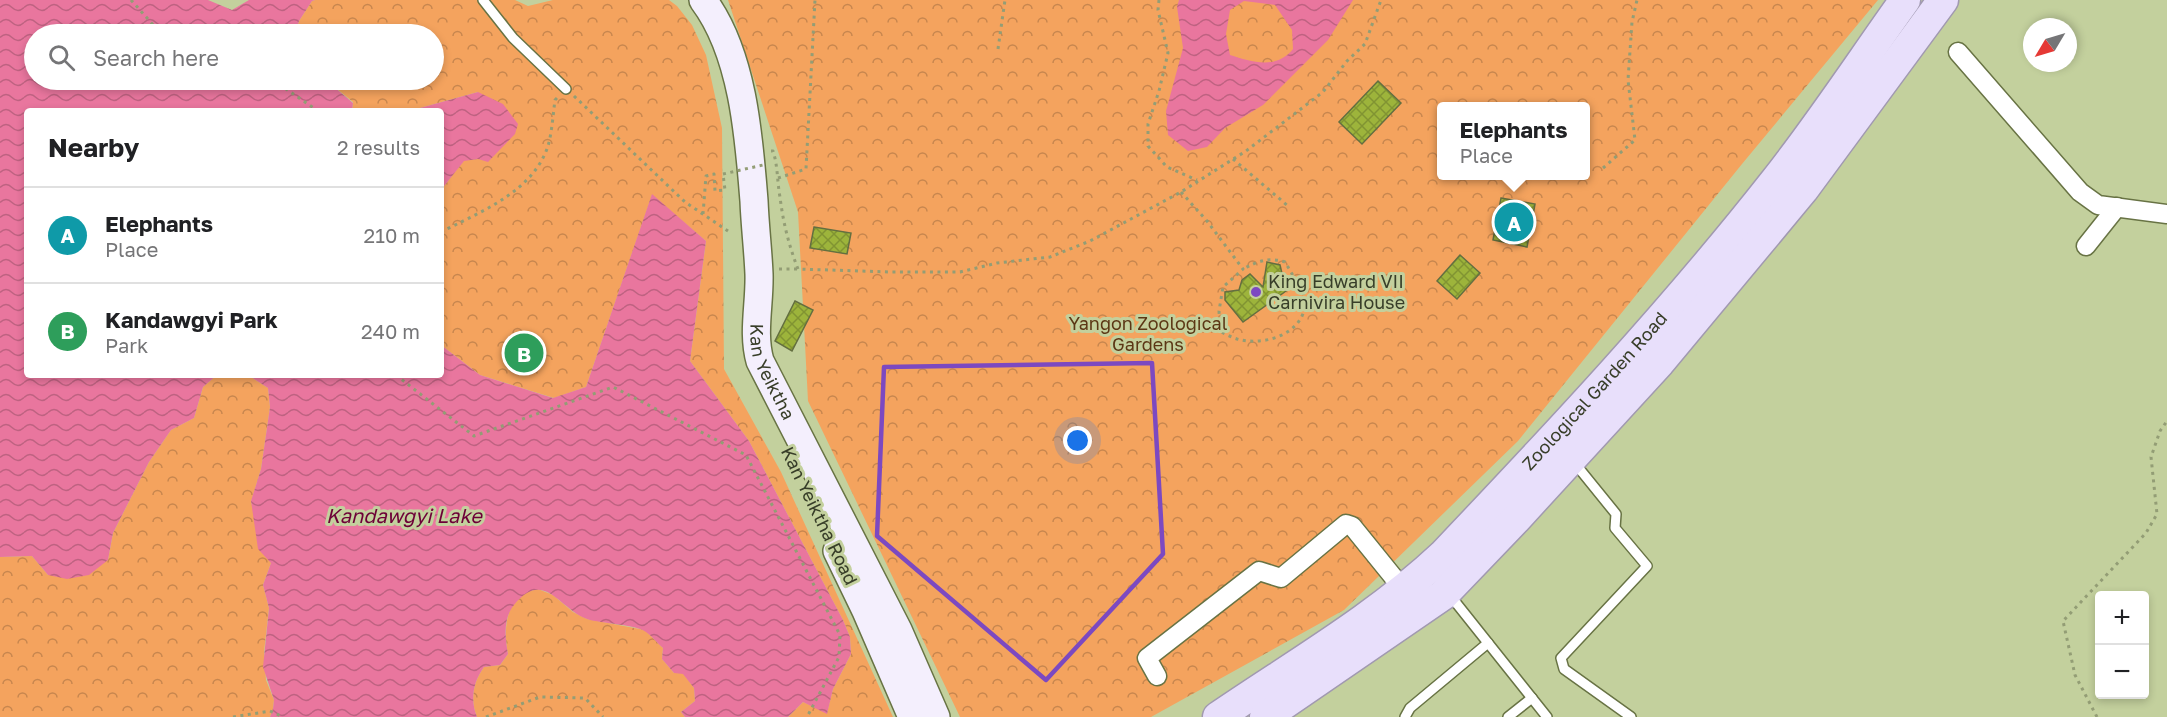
<!DOCTYPE html>
<html lang="en">
<head>
<meta charset="utf-8">
<style>
	body { margin:0; font-family:"Golos Text",sans-serif; background:#f2f2f2; color:#202124 }
	.controls { position:absolute; right:18px; bottom:18px; display:grid; overflow:hidden; border-radius:6px; box-shadow:0 3px 9px #0003 }
	.controls button { width:54px; height:54px; display:grid; place-items:center; padding:0; border:0; border-bottom:2px solid #e0e0e0; background:#fff; color:#202124; font:30px sans-serif }
	.compass { position:absolute; left:2023px; top:18px; width:54px; height:54px; border-radius:50%; background:#fff; box-shadow:0 3px 9px #0003; rotate:232deg }
	.you { position:absolute; left:1078px; top:441px; width:21px; height:21px; margin:-15px; border:4px solid #fff; border-radius:50%; background:#1a73e8; box-shadow:0 0 0 9px #1a73e833 }
	.badge { display:grid; place-items:center; width:39px; height:39px; border-radius:50%; background:#0f766e; color:#fff; font-size:20px; font-weight:700 }
	.pin { position:absolute; translate:-50% -50%; border:3px solid #fff; box-shadow:0 2px 6px #0006 }
	.popup { position:absolute; left:1437px; top:102px; width:153px; height:78px; box-sizing:border-box; display:grid; place-content:center; border-radius:6px; background:#fff; filter:drop-shadow(0 2px 4px #0005); font-size:20px; white-space:nowrap; color:#757577 }
	.popup b { font-size:22px; color:#202124 }
	.popup::after { content:''; position:absolute; left:50%; top:100%; margin-left:-12px; border:12px solid transparent; border-top-color:#fff }
	.list { margin:0; padding:0; list-style:none }
	h2 { display:flex; justify-content:space-between; align-items:center; height:78px; margin:0; padding:0 24px; font-size:26px }
	h2 small { font-size:20px; font-weight:400; color:#757577 }
	.list li { display:grid; grid-template-columns:39px 1fr auto; gap:18px; align-items:center; box-sizing:border-box; height:96px; padding:0 24px; border-top:2px solid #e0e0e0 }
	.list b { display:block; font-size:22px; white-space:nowrap }
	.list p { margin:0; font-size:20px; white-space:nowrap; color:#757577 }
	.list em { font-size:20px; font-style:normal; color:#757577 }
	.icon { flex:none; width:33px; height:33px; fill:none; stroke:currentColor; stroke-width:2; stroke-linecap:round; stroke-linejoin:round }
	.map { position:relative; flex:none; width:2167px; height:717px; overflow:hidden }
	.search { position:absolute; background:#fff; box-shadow:0 3px 9px #0003; left:24px; top:24px; width:420px; height:66px; display:flex; align-items:center; gap:15px; box-sizing:border-box; padding:0 21px; border-radius:33px; color:#757577; font-size:22px }
	.panel { position:absolute; background:#fff; box-shadow:0 3px 9px #0003; left:24px; top:108px; width:420px; height:270px; border-radius:6px }
	.map>svg:first-child { display:block }
	.park { fill:url(#park-crowns); fill-rule:evenodd }
	.water { fill:url(#water-waves); fill-rule:evenodd }
	.building { fill:url(#building-cross-hatch); stroke:#646f40; stroke-width:1.5 }
	.lines { fill:none; stroke-linecap:round; stroke-linejoin:round }
	.lane-casing { stroke:#687344; stroke-width:12 }
	.street-casing { stroke:#687344; stroke-width:21 }
	.secondary-casing { stroke:#687344; stroke-width:30 }
	.primary-casing { stroke:#a199b0; stroke-width:33 }
	.path { stroke:#939d75; stroke-width:3; stroke-dasharray:3 4.5; stroke-linecap:butt }
	.lane { stroke:#fff; stroke-width:9 }
	.street { stroke:#fff; stroke-width:18 }
	.secondary { stroke:#f4effd; stroke-width:27 }
	.primary { stroke:#e8dffb; stroke-width:30 }
	.path-bridge { stroke:#939d75; stroke-width:3; stroke-dasharray:3 4.5; stroke-linecap:butt }
	.marked { fill:none; stroke:#7c49c1; stroke-width:4.5; stroke-linejoin:round }
	.poi-dot { fill:#7c49c1; stroke:#c3d09d; stroke-width:2 }
	.labels { text-anchor:middle; stroke-width:6; stroke-linejoin:round; paint-order:stroke }
	.poi-label { font-size:18px; fill:#383e29; stroke:#c3d09d; text-anchor:start }
	.park-label { font-size:18px; fill:#5c3715; stroke:#c3d09d }
	.street-label { font-size:18px; fill:#383e29; stroke:#c3d09d }
	.water-label { font-size:20px; font-style:italic; fill:#6d0037; stroke:#c3d09d }
</style>
</head>
<body>
<div class="map">
<svg width="2167" height="717" viewBox="0 0 2167 717">
	<defs>
		<pattern id="park-crowns" width="20" height="18" patternUnits="userSpaceOnUse" patternTransform="scale(1.5)"><rect width="20" height="18" fill="#f4a35e"/><path d="M2 6a3 3 0 1 1 6 0M12 15a3 3 0 1 1 6 0" fill="none" stroke="#c7864e"/></pattern>
		<pattern id="water-waves" width="16" height="10" patternUnits="userSpaceOnUse" patternTransform="scale(1.5)"><rect width="16" height="10" fill="#e9769e"/><path d="M0 5q4-4 8 0t8 0" fill="none" stroke="#be6281"/></pattern>
		<pattern id="building-cross-hatch" width="8" height="8" patternUnits="userSpaceOnUse" patternTransform="scale(1.5)"><rect width="8" height="8" fill="#9db43b"/><path d="M0 0l8 8M0 8l8-8" fill="none" stroke="#819432"/></pattern>
	</defs>
	<rect width="100%" height="100%" fill="#c3d09d"/>
	<g class="park">
		<path d="M315,0H515L528,6L553,0H669L677,6L692,25L706,55L722,128L724,369L781,472L893,717H788L803,702L827,713L833,689L851,654L850,637L843,620L749,441L690,361L706,241L652,195L586,387L554,398L480,375L441,345V190L464,160L478,159V92L409,111H352L353,102L326,80H434V34H295L299,21L312,1Z"/>
		<path d="M728,0H1878L1742,164L1518,441L1344,610L1151,717H960L808,401L798,212ZM1442,106H1586V176H1442Z"/>
		<path d="M217,375H248L268,388L270,407L261,469L251,502L271,563L263,585L269,608L264,652L266,680L274,700L273,709L270,717H0V557L32,556L48,575L108,560L113,533L149,462L171,430L194,418L203,387Z"/>
		<path d="M538,589L553,595L573,612L587,619L645,630L663,648L662,659L674,673H683L694,688L695,701L681,712L685,717H477C470,700 473,682 484,667L500,665L508,654C504,634 504,605 524,593C528,591 534,590 538,589Z"/>
	</g>
	<g class="water">
		<path d="M0,0H208L232,10L249,0H315L312,1L299,21L295,34H34V80H326L353,103L352,111H27V375H217L203,387L194,418L171,430L149,462L113,533L108,560L89,575L67,579L48,575L32,556L0,557Z"/>
		<path d="M1179,0H1353L1328,40L1263,105L1225,128L1207,147L1188,151L1168,135L1166,111L1183,48L1177,7ZM1244,1L1275,5L1292,30L1293,49C1276,70 1252,62 1230,55L1226,34L1230,10Z"/>
		<path d="M478,92L503,104L518,124L515,134L488,162L478,159L464,161L441,190V111H409Z"/>
		<path d="M652,194L706,241L690,361L749,441L843,620L850,637L851,654L833,689L827,714L803,702L788,717H685L681,712L695,701L694,688L683,674L674,673L662,659L663,648C657,643 652,636 646,632C635,624 602,624 587,619C559,609 544,568 514,605C503,618 505,638 508,654L500,665L484,667C473,682 470,700 477,717H270L273,709L274,700L263,667L269,608L263,585L271,563L258,549L251,501L261,469L270,407L268,388L248,375H441V345L480,375L553,398L586,387Z"/>
	</g>
	<g class="building">
		<path d="M1378,81L1401,103L1362,144L1339,122Z"/>
		<path d="M1501,198L1535,204L1527,247L1493,240Z"/>
		<path d="M814,227L851,233L847,254L810,248Z"/>
		<path d="M1460,255L1480,273L1457,299L1437,281Z"/>
		<path d="M1267,262L1280,265L1286,291L1243,322L1225,300V292L1239,290L1242,280L1250,274L1263,287Z"/>
		<path d="M795,301L813,310L792,351L775,341Z"/>
	</g>
	<g class="lines">
		<defs>
			<g id="lane">
				<path d="M483,0L513,38L566,89"/>
				<path d="M1573,461L1616,514L1615,528L1647,566L1561,658L1564,669L1631,717"/>
				<path d="M1449,594L1547,717"/>
				<path d="M1405,717L1410,708L1488,643"/>
				<path d="M1508,717L1532,698"/>
			</g>
			<g id="street">
				<path d="M1958,52L2080,192L2098,205L2167,214"/>
				<path d="M2086,246L2117,207"/>
				<path d="M1157,676L1147,658L1259,571L1281,578L1346,524L1352,526L1403,589"/>
			</g>
			<g id="secondary">
				<path id="s1" d="M703,0C743,53 749,137 754,201C755,226 758,250 759,274C760,303 752,333 760,361L898,630L936,717"/>
				<path d="M837,551L866,611L912,717"/>
			</g>
			<g id="primary">
				<path id="s2" d="M1218,717C1294,665 1376,618 1443,555C1558,434 1672,312 1775,181C1821,123 1862,60 1905,0"/>
				<path d="M1265,717L1443,595L1516,519L1660,362L1803,190L1943,0"/>
			</g>
		</defs>
		<use href="#lane" class="lane-casing"/>
		<use href="#street" class="street-casing"/>
		<use href="#secondary" class="secondary-casing"/>
		<use href="#primary" class="primary-casing"/>
		<g class="path">
			<path d="M131,0L155,27L175,34"/>
			<path d="M1159,0L1158,10L1168,53L1159,91L1148,124V146L1167,167L1197,180"/>
			<path d="M998,49L1005,0"/>
			<path d="M273,80L318,111"/>
			<path d="M574,96L685,202L728,231"/>
			<path d="M771,151H773C778,166 777,181 780,197C783,222 789,246 798,269L891,272H960L997,263L1050,257L1090,241L1181,192L1246,151L1323,92L1347,61L1365,44L1381,0"/>
			<path d="M1233,159L1288,206"/>
			<path d="M1603,168L1635,140L1628,80L1632,22L1637,0"/>
			<path d="M778,178L806,169L815,0"/>
			<path d="M1181,192L1207,221L1243,269L1223,287L1219,311L1220,331C1225,334 1231,337 1237,339C1265,347 1308,333 1305,298C1304,293 1289,269 1285,262C1269,257 1258,261 1243,269"/>
			<path d="M703,214L706,176L714,174L715,191L725,190L723,174"/>
			<path d="M441,232C480,212 533,192 548,146C552,132 553,115 555,100L559,96"/>
			<path d="M779,269H798"/>
			<path d="M396,375L474,436L613,387L746,455L840,635L839,657L807,717"/>
			<path d="M233,717L270,711L283,717"/>
			<path d="M486,717L540,697L585,698L603,717"/>
			<path d="M2097,717L2075,675L2063,621L2146,533L2157,514L2151,457L2160,431L2167,421"/>
		</g>
		<use href="#lane" class="lane"/>
		<use href="#street" class="street"/>
		<use href="#secondary" class="secondary"/>
		<use href="#primary" class="primary"/>
		<path class="path-bridge" d="M723,174L763,165"/>
	</g>
	<path class="marked" d="M1152,363L1163,554L1046,680L877,536L884,367Z"/>
	<circle class="poi-dot" cx="1256" cy="292" r="6"/>
	<g class="labels">
		<g class="poi-label">
			<text x="1268" y="288">King Edward VII<tspan x="1268" dy="21">Carnivira House</tspan></text>
		</g>
		<g class="park-label">
			<text x="1148" y="330">Yangon Zoological<tspan x="1148" dy="21">Gardens</tspan></text>
		</g>
		<g class="street-label">
			<text dy="6" stroke="none"><textPath href="#s1" startOffset="384">Kan Yeiktha</textPath></text>
			<text dy="6" stroke="none"><textPath href="#s2" startOffset="501">Zoological Garden Road</textPath></text>
			<text transform="translate(819 516) rotate(64)" y="6">Kan Yeiktha Road</text>
		</g>
		<g class="water-label">
			<text x="404" y="523">Kandawgyi Lake</text>
		</g>
	</g>
</svg>
<div class="controls">
<button>+</button>
<button>−</button>
</div>
<svg class="compass" viewBox="-18 -18 36 36"><path d="M0-13l5 13h-10z" fill="#e53935"/><path d="M0 13l5-13h-10z" fill="#757577"/></svg>
<div class="you"></div>
<div class="pin badge" style="left:1514px;top:222px;background:#0f9aa8">A</div>
<div class="popup"><b>Elephants</b>Place</div>
<div class="pin badge" style="left:524px;top:353px;background:#2e9e5b">B</div>
<div class="search"><svg class="icon" aria-label="search" viewBox="0 0 24 24"><circle cx="10" cy="10" r="6"/><path d="M15 15l6 6"/></svg>Search here</div>
<section class="panel">
<h2>Nearby<small>2 results</small></h2>
<ul class="list">
<li><span class="badge" style="background:#0f9aa8">A</span><div><b>Elephants</b><p>Place</p></div><em>210 m</em></li>
<li><span class="badge" style="background:#2e9e5b">B</span><div><b>Kandawgyi Park</b><p>Park</p></div><em>240 m</em></li>
</ul>
</section>
</div>
</body>
</html>
